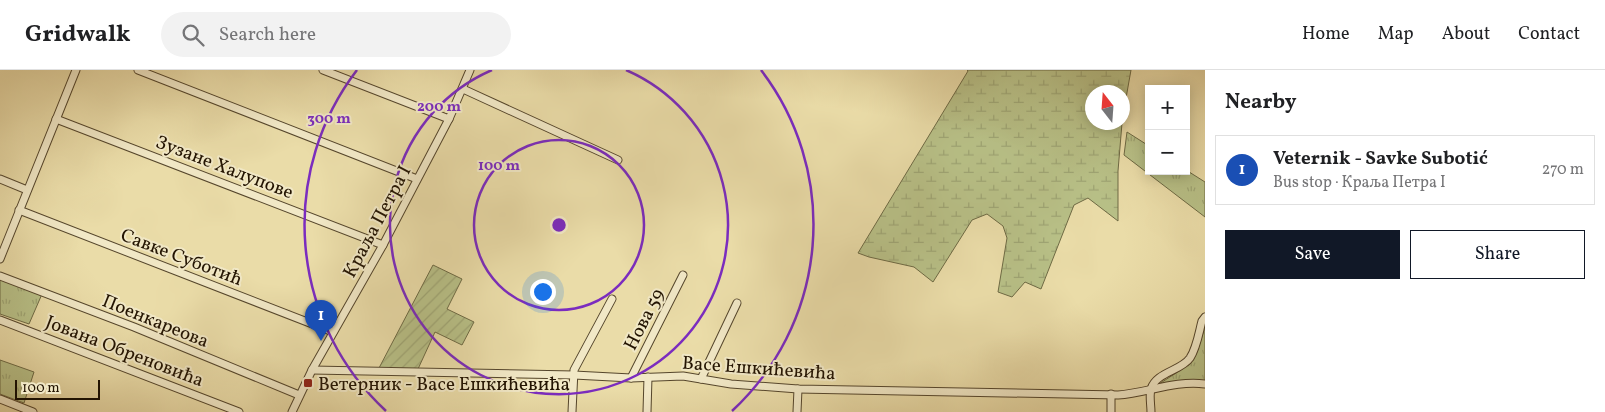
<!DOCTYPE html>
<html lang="en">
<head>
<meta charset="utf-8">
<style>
	body { margin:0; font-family:Vollkorn,serif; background:#f2f2f2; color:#202124 }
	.controls { position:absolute; right:15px; top:15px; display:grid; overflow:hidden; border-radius:0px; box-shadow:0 2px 12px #0003 }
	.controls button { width:45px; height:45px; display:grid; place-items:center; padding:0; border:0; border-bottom:1px solid #e0e0e0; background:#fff; color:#202124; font:25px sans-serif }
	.compass { position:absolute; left:1085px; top:15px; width:45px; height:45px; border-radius:50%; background:#fff; box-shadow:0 2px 12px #0003; rotate:343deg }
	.scale { position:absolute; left:15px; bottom:12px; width:85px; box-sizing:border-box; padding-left:5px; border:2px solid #231402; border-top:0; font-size:14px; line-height:18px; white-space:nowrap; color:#231402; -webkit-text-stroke:4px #f1e8c6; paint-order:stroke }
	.you { position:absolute; left:542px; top:221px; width:18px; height:18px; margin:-12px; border:4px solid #fff; border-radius:50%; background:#1a73e8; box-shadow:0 0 0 8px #1a73e833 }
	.badge { display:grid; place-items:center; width:32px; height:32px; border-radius:50%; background:#111827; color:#fff; font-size:16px; font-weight:700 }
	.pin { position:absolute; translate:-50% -41px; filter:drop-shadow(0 1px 2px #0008) }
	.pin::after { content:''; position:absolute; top:26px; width:18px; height:15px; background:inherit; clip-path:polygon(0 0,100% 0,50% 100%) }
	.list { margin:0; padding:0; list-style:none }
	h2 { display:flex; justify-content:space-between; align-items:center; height:65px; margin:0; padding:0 20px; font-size:21px }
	h2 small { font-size:16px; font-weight:400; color:#757577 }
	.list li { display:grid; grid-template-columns:32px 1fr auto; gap:15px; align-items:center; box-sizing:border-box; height:70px; margin:0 10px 10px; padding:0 10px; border:1px solid #e0e0e0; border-radius:0px }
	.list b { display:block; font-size:19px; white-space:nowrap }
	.list p { margin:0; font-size:16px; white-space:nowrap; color:#757577 }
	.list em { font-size:16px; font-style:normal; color:#757577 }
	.actions { display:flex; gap:10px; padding:15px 20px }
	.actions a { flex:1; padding:11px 0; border:1px solid #111827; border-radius:0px; text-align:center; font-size:18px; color:#111827 }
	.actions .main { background:#111827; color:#fff }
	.icon { flex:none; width:28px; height:28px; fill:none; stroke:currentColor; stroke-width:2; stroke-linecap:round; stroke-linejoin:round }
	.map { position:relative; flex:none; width:1205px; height:342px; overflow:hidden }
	header { display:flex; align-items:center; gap:30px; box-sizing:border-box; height:70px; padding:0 25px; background:#fff; border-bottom:1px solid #e0e0e0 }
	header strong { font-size:24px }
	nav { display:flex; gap:28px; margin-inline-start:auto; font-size:18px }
	.search { width:350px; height:45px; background:#f2f2f2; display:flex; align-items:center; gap:12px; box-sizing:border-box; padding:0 18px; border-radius:28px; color:#757577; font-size:19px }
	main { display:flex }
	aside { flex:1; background:#fff }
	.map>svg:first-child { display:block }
	.grass { fill:url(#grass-tufts); stroke:#6e6a44 }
	.wetland { fill:url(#wetland-marsh); stroke:#6e6a44 }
	.garden { fill:url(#garden-furrows); stroke:#6e6a44 }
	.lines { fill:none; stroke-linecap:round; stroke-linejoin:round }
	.minor-casing { stroke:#55462c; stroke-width:9 }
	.minor { stroke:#f1e8c6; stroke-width:7 }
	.ring { fill:none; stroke:#7b2cbf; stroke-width:2.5 }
	.poi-dot { fill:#8f2418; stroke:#f1e8c6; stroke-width:2 }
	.labels { text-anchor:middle; stroke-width:4; stroke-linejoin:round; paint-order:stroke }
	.street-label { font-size:19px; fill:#231402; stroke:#f1e8c6 }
	.poi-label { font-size:19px; fill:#231402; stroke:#f1e8c6; text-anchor:start }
	.centre { fill:#7b2cbf; stroke:#f1e8c6; stroke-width:2.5 }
	.ring-label { font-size:15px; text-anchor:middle; font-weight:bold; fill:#7b2cbf; stroke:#f1e8c6; stroke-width:4; stroke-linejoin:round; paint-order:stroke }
</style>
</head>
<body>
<header>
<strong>Gridwalk</strong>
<div class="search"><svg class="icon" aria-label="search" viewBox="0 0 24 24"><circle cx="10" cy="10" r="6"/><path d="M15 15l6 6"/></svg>Search here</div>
<nav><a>Home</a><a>Map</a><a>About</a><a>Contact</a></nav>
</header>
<main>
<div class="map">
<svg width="1205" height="342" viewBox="0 0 1205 342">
	<defs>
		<pattern id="grass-tufts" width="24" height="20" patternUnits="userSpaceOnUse" patternTransform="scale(1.25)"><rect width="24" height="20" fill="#b8c087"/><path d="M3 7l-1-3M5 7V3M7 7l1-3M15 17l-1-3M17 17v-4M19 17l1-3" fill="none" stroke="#9ea473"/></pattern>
		<pattern id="wetland-marsh" width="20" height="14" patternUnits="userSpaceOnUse" patternTransform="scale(1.25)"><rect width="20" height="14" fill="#b8c087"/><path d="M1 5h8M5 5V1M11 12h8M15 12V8" fill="none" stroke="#9ea473"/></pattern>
		<pattern id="garden-furrows" width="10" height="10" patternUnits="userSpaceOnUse" patternTransform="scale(1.25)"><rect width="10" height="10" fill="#b8c087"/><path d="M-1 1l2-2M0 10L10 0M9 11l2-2" fill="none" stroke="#9ea473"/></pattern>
	</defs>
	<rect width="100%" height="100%" fill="#eadca8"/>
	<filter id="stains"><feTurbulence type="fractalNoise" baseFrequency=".004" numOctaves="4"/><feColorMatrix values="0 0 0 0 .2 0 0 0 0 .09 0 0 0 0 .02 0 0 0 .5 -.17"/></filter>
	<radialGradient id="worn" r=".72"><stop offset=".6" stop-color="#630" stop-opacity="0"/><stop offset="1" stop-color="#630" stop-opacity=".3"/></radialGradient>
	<g class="grass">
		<path d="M1127,62L1149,76V101L1186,100L1205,112V147L1124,85Z"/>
		<path d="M0,208L42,224L29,254L0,244Z"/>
		<path d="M1205,257V311L1159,314L1190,294L1197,282Z"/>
		<path d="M0,290L34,302L24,333L0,324Z"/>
	</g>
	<path class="wetland" d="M967,0H1131L1123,45L1122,22H1092V52L1122,53L1118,101V151L1088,128L1074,135L1041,219L1025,212L1012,227L998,222L1007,168L1003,156L987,144L972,150L933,212L914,197L869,187L858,183L968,1Z"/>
	<path class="garden" d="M433,195L462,209L447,239L474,252L462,275L435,262L418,299L379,298Z"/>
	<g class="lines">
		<defs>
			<g id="minor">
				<path d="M138,0L417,109"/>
				<path d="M323,0L449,49"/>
				<path d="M463,19L618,90"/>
				<path d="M56,49L383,175"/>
				<path d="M0,109L27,120"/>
				<path d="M19,140L333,262"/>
				<path d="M0,189L76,0"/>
				<path d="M0,206L134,257L299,325"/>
				<path d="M0,250L239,342"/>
				<path d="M312,300L574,305L631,308L683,306L731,314L798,319L1118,325C1147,323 1175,310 1205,314"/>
				<path d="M631,308L683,205"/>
				<path d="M701,309L737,233"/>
				<path d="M0,329L33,342"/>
				<path d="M292,342L312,300L383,175L449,49L470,0"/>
				<path d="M572,342L574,300L612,229"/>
				<path d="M647,342L648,307"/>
				<path d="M797,342L798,319"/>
				<path d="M1111,342V324"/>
				<path d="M1151,342C1151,335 1149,325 1151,319C1156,302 1181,301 1190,288C1197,277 1199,262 1202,251L1205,247"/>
			</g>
		</defs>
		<use href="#minor" class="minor-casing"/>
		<use href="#minor" class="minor"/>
	</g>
	<g class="ring">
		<circle cx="559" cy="155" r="85"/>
		<path d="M626 0A169 169 0 1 1 492 0"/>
		<path d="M386 341A254 254 0 0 1 357 0M761 0A254 254 0 0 1 732 341"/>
	</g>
	<rect class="poi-dot" x="303" y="308" width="10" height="10" rx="2.5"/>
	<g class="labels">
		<g class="street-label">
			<text transform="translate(225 96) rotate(21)" y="7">Зузане Халупове</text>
			<text transform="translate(376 151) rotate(-62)" y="7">Краља Петра I</text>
			<text transform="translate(182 186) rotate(21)" y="7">Савке Суботић</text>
			<text transform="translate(643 249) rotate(-63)" y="7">Нова 59</text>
			<text transform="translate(156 250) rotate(22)" y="7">Поенкареова</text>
			<text transform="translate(125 280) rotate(21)" y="7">Јована Обреновића</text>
			<text transform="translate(759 297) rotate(4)" y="7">Васе Ешкићевића</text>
		</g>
		<g class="poi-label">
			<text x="318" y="320">Ветерник - Васе Ешкићевића</text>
		</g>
	</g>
	<circle cx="559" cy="155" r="8" class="centre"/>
	<g class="ring-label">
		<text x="439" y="41">200 m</text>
		<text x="329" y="53">300 m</text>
		<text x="499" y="100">100 m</text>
	</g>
	<rect width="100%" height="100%" filter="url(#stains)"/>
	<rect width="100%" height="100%" fill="url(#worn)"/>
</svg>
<div class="controls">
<button>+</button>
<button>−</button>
</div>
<svg class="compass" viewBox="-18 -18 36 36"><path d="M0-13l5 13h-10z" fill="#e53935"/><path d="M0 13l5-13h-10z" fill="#757577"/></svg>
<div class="scale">100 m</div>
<div class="you"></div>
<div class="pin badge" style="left:321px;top:271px;background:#1a4fb4">1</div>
</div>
<aside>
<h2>Nearby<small></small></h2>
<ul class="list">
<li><span class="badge" style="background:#1a4fb4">1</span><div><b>Veternik - Savke Subotić</b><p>Bus stop · Краља Петра I</p></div><em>270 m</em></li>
</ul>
<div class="actions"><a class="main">Save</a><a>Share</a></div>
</aside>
</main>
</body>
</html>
